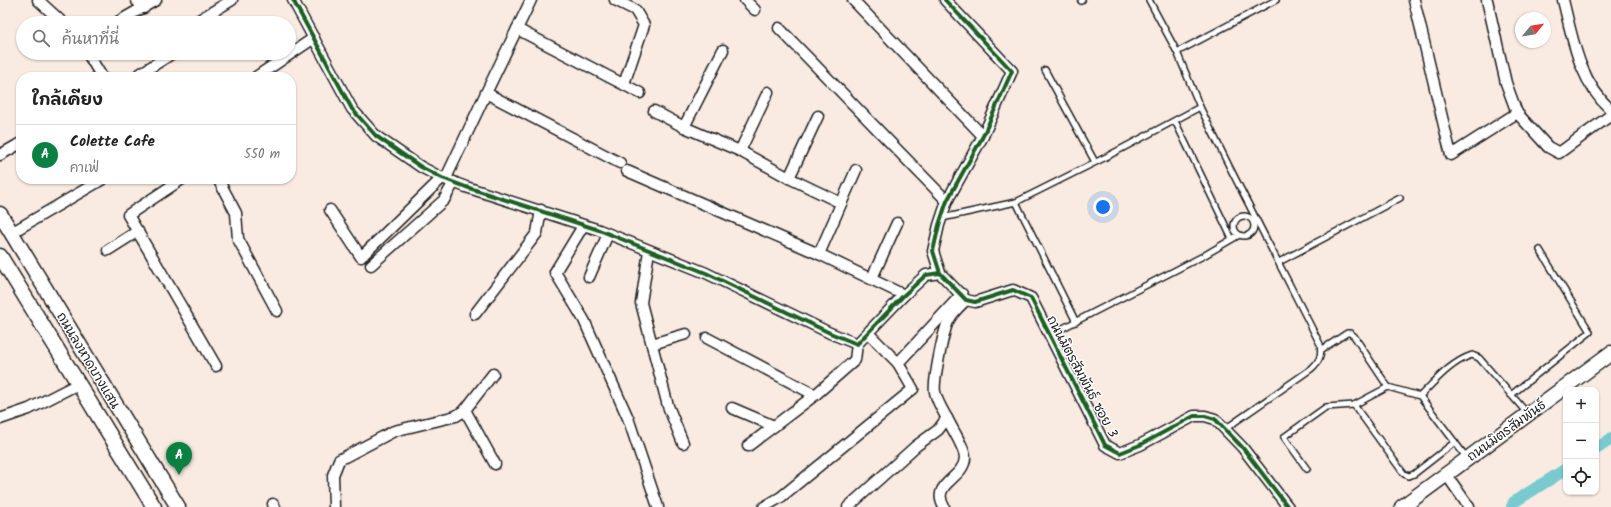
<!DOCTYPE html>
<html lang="th">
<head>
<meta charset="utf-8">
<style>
	body { margin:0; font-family:Kalam,"Playpen Sans Thai",sans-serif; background:#f2f2f2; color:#222 }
	.controls { position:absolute; right:12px; bottom:12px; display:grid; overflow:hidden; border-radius:8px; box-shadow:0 1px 3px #0004 }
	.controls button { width:36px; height:36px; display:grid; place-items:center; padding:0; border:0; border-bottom:1px solid #e0e0e0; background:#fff; color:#222; font:20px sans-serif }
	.compass { position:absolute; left:1515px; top:12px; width:36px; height:36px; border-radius:50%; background:#fff; box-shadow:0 1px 3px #0004; rotate:60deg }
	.you { position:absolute; left:1103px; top:207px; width:14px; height:14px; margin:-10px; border:3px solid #fff; border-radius:50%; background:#1a73e8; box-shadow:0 0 0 6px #1a73e833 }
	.badge { display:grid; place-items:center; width:26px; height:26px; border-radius:50%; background:#0b8043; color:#fff; font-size:13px; font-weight:700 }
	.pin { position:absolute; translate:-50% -33px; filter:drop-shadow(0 1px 2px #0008) }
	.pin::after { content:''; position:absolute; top:21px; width:14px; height:12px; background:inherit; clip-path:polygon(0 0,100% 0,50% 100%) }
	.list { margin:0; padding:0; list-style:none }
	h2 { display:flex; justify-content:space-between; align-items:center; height:52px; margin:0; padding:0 16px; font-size:17px }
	h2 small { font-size:13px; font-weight:400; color:#767676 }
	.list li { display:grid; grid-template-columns:26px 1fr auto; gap:12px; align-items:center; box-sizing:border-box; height:60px; padding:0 16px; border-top:1px solid #e0e0e0 }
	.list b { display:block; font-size:15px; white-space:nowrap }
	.list p { margin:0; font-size:13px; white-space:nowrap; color:#767676 }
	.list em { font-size:13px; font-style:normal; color:#767676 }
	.icon { flex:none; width:22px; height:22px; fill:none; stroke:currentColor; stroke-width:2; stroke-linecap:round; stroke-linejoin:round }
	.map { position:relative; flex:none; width:1611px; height:507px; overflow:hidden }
	.search { position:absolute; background:#fff; box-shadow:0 1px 3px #0004; left:16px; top:16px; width:280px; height:44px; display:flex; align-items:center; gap:10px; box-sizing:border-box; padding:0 14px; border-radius:22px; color:#767676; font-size:15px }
	.panel { position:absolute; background:#fff; box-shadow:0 1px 3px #0004; left:16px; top:72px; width:280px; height:112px; border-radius:16px }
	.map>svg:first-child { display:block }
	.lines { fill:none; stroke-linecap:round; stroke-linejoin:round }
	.canal { stroke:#78cace; stroke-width:12 }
	.lane-casing { stroke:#1c1c1c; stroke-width:8 }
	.street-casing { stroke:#1c1c1c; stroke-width:13 }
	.secondary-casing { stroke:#1c1c1c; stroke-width:17 }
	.lane { stroke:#fff; stroke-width:5 }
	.street { stroke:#fff; stroke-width:10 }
	.secondary { stroke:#fff; stroke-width:14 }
	.cycleway-casing { stroke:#fff; stroke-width:6 }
	.cycleway { stroke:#1b5e20; stroke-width:4 }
	.labels { text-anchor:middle; stroke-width:3; stroke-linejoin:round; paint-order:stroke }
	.street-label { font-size:13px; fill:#1c1c1c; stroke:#fff }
</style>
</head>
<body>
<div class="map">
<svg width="1611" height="507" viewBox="0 0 1611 507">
	<rect width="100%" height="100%" fill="#f9ebe2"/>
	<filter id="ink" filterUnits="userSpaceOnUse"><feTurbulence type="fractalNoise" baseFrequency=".025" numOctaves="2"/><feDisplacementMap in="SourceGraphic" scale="8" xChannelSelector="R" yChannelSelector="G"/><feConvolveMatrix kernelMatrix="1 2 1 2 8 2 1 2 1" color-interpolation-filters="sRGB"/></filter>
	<g filter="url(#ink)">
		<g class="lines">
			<g class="canal">
				<path d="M1596,449L1611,439"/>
				<path d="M1512,507L1514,502L1566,469"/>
			</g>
			<defs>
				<g id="lane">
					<path d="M1149,0L1177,52L1200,107L1229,166L1320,344C1322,355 1320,361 1311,369L1225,429"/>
					<path d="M1081,1L1082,0"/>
					<path d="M1177,52L1276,0"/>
					<path d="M1045,70L1095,162"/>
					<path d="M1175,121L1232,239"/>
					<path d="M1016,202L1076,322"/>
					<circle cx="1244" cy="226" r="10"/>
					<path d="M942,218L1016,202L1106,157L1200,107"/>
					<path d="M1279,262L1400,198"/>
					<path d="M1061,329L1205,255L1239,235"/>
					<path d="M1321,350L1347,333H1350L1354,336L1388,387"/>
					<path d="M1511,395L1590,332L1540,250"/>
					<path d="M1420,396C1436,380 1451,362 1472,355L1479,358L1527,413"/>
					<path d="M1354,405L1404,474L1409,476L1414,474L1455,442"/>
					<path d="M1307,469L1284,437L1326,407L1354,405L1388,387L1420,396L1466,457"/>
				</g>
				<g id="street">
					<path d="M38,0L63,23"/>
					<path d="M136,0L144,8"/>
					<path d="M293,0L352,109L376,136L421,167L442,178L466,187L599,230L706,273L830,333L857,344L904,295L926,275L940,273"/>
					<path d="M615,0L635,10L644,25L624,84"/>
					<path d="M745,0L755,10"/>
					<path d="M853,0L983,136"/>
					<path d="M945,0L1012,71L983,136L947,201L939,225L933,251L940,273L966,300L975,302L1013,290L1031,298L1105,445L1120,453L1140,445L1194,416H1205L1215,419L1242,447L1288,507"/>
					<path d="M1414,0L1451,155L1517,113"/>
					<path d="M1487,0L1506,83L1517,113L1548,147L1559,153L1611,115"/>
					<path d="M1563,0C1573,40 1579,81 1611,110"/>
					<path d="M116,23L156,0"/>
					<path d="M194,23L232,0"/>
					<path d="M779,28L947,201"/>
					<path d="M517,29L640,93"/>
					<path d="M88,54L102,77"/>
					<path d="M135,77L173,53"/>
					<path d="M256,77L314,38"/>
					<path d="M486,93L620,163"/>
					<path d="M654,111L684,127L740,151L789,178L841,203"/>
					<path d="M684,127L723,50"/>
					<path d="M740,151L768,92"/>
					<path d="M0,155L21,143"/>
					<path d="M627,171L819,254L904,295"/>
					<path d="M446,178L486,93L531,0"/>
					<path d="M789,178L818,116"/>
					<path d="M182,179L128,215L216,366"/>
					<path d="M218,179L236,213L238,239L277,311"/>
					<path d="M330,210L361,257L442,178"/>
					<path d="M583,226L555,272L584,320L628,418L658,507"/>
					<path d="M11,233L103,179"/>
					<path d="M108,250L138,231"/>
					<path d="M649,251L641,303L668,406L683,443"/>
					<path d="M819,254L856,170"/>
					<path d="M371,265L444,200L454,182"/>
					<path d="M589,277L608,234"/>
					<path d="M872,278L897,223"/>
					<path d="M475,314L537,233L541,210"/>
					<path d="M707,338L815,395"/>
					<path d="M652,344L686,334"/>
					<path d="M898,363L962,294"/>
					<path d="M732,408L774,426"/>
					<path d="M465,410L495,464"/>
					<path d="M0,419L29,409L78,384"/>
					<path d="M748,446L815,395L855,360L857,344"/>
					<path d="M1446,474L1469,507"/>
					<path d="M273,504L275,507"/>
					<path d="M334,507L333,475L339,460L394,431L456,416L465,410L493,374"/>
					<path d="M764,507L781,497L913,389L898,363L868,333"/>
					<path d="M848,507L916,446L938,430L947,418"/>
					<path d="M944,507C930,483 964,479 965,458C965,448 952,429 948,420C943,411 937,402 935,392C933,382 944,326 950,318C954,311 961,305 966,300"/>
				</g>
				<g id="secondary">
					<path d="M0,214L178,507"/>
					<path d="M0,256L154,507"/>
					<path d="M1402,507L1611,353"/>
				</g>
			</defs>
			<use href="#lane" class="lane-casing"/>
			<use href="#street" class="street-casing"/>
			<use href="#secondary" class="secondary-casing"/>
			<use href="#lane" class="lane"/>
			<use href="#street" class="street"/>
			<use href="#secondary" class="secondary"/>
			<defs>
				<g id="cycleway">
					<path d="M293,0L352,109L376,136L421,167L442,178L466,187L599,230L706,273L830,333L857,344L904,295L926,275L940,273"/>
					<path d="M945,0L1012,71L983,136L947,201L939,225L933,251L940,273L966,300L975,302L1013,290L1031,298L1105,445L1120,453L1140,445L1194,416H1205L1215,419L1242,447L1288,507"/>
				</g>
			</defs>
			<use href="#cycleway" class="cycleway-casing"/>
			<use href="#cycleway" class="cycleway"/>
		</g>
	</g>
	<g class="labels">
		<g class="street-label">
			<text transform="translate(89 360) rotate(59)" y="5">ถนนลงหาดบางแสน</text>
			<text transform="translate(1083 376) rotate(62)" y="5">ถนนมิตรสัมพันธ์ ซอย 3</text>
			<text transform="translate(1506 430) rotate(-36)" y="5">ถนนมิตรสัมพันธ์</text>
		</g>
	</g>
</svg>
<div class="controls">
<button>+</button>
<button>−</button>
<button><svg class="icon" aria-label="locate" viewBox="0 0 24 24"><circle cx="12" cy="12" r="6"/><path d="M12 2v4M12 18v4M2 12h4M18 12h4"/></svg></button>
</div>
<svg class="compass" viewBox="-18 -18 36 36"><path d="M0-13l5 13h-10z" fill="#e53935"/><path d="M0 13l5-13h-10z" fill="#767676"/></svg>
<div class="you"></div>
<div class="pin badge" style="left:179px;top:475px">A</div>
<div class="search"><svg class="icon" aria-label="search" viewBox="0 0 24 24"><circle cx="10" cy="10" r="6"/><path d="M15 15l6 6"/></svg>ค้นหาที่นี่</div>
<section class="panel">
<h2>ใกล้เคียง<small></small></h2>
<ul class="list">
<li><span class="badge">A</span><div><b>Colette Cafe</b><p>คาเฟ่</p></div><em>550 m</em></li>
</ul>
</section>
</div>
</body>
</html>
